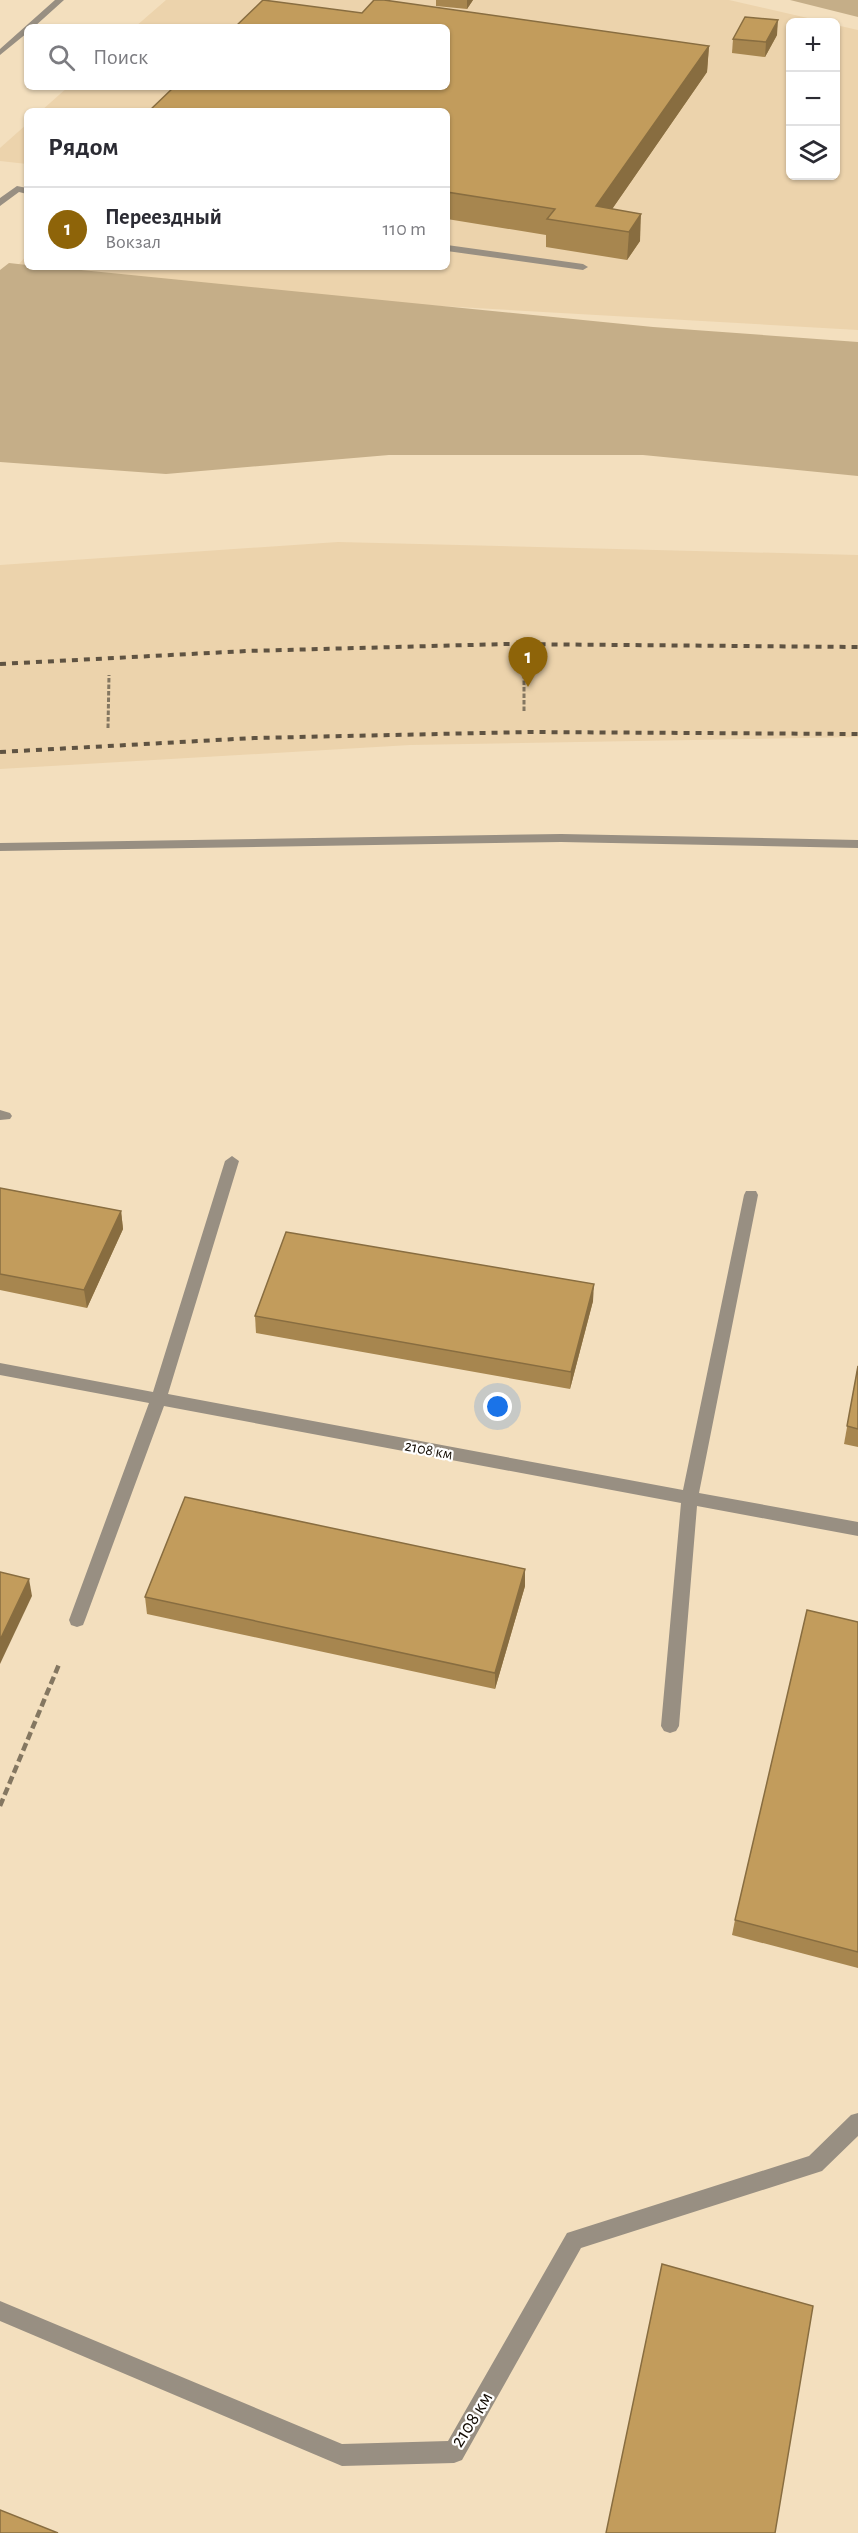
<!DOCTYPE html>
<html lang="ru">
<head>
<meta charset="utf-8">
<style>
	body { margin:0; font-family:"Alegreya Sans",sans-serif; background:#f7f7f7; color:#2b2b33 }
	.controls { position:absolute; right:18px; top:18px; display:grid; overflow:hidden; border-radius:9px; box-shadow:0 2px 4px #0004 }
	.controls button { width:54px; height:54px; display:grid; place-items:center; padding:0; border:0; border-bottom:2px solid #e1e1e2; background:#fff; color:#2b2b33; font:30px sans-serif }
	.you { position:absolute; left:498px; top:1407px; width:21px; height:21px; margin:-15px; border:4px solid #fff; border-radius:50%; background:#1a73e8; box-shadow:0 0 0 9px #1a73e833 }
	.badge { display:grid; place-items:center; width:39px; height:39px; border-radius:50%; background:#8e6409; color:#fff; font-size:20px; font-weight:700 }
	.pin { position:absolute; translate:-50% -50px; filter:drop-shadow(0 2px 3px #0008) }
	.pin::after { content:''; position:absolute; top:32px; width:21px; height:18px; background:inherit; clip-path:polygon(0 0,100% 0,50% 100%) }
	.list { margin:0; padding:0; list-style:none }
	h2 { display:flex; justify-content:space-between; align-items:center; height:78px; margin:0; padding:0 24px; font-size:26px }
	h2 small { font-size:20px; font-weight:400; color:#7c7c81 }
	.list li { display:grid; grid-template-columns:39px 1fr auto; gap:18px; align-items:center; box-sizing:border-box; height:84px; padding:0 24px; border-top:2px solid #e1e1e2 }
	.list b { display:block; font-size:22px; white-space:nowrap }
	.list p { margin:0; font-size:20px; white-space:nowrap; color:#7c7c81 }
	.list em { font-size:20px; font-style:normal; color:#7c7c81 }
	.icon { flex:none; width:33px; height:33px; fill:none; stroke:currentColor; stroke-width:2; stroke-linecap:round; stroke-linejoin:round }
	.map { position:relative; flex:none; width:858px; height:2533px; overflow:hidden }
	.search { position:absolute; background:#fff; box-shadow:0 2px 4px #0004; left:24px; top:24px; width:426px; height:66px; display:flex; align-items:center; gap:15px; box-sizing:border-box; padding:0 21px; border-radius:9px; color:#7c7c81; font-size:22px }
	.panel { position:absolute; background:#fff; box-shadow:0 2px 4px #0004; left:24px; top:108px; width:426px; height:162px; border-radius:9px }
	.map>svg:first-child { display:block }
	.built { fill:#ecd3ac }
	.green { fill:#c5ae88 }
	.lines { fill:none; stroke-linecap:round; stroke-linejoin:round }
	.path-far1 { stroke:#847761; stroke-width:3; stroke-dasharray:4.5 2; stroke-linecap:butt }
	.path { stroke:#847761; stroke-width:4.5; stroke-dasharray:8 4; stroke-linecap:butt }
	.minor { fill:#988f82; fill-rule:evenodd }
	.rail { stroke:#5f5342; stroke-width:4; stroke-dasharray:6 6; stroke-linecap:butt }
	.wall { fill:#a7864f }
	.shaded-wall { fill:#886d40 }
	.building { fill:#c29c5c; stroke:#886d40; stroke-width:1.5 }
	.labels { text-anchor:middle; stroke-width:4.5; stroke-linejoin:round; paint-order:stroke }
	.street-label { font-size:16px; fill:#130c03; stroke:#fff }
	.near-street-label { font-size:20px; fill:#130c03; stroke:#fff }
</style>
</head>
<body>
<div class="map">
<svg width="858" height="2533" viewBox="0 0 858 2533">
	<rect width="100%" height="100%" fill="#f3dfbe"/>
	<g class="built">
		<path d="M166,0H729L825,22H790V176H836V25L858,30V330L4,281L27,255V267H447V111H41L68,87H447V27H135Z"/>
		<path d="M27,124V164L0,161V148Z"/>
		<path d="M338,542L858,555V737L410,745L0,769V565Z"/>
	</g>
	<g class="green">
		<path d="M790,0H858V17Z"/>
		<path d="M9,263L27,265V267H51L653,327L858,342V476L643,455H389L166,474L0,462V270Z"/>
	</g>
	<g class="lines">
		<g class="path-far1">
			<path d="M524,661V713"/>
			<path d="M108,728L109,675"/>
		</g>
		<path class="path" d="M0,1806L60,1662"/>
		<g class="minor">
			<path d="M55,0H64L34,27H27V33L0,55V49Z"/>
			<path d="M17,186L27,188V194L19,192L0,206V198Z"/>
			<path d="M447,245L583,264L588,267L583,270L447,251Z"/>
			<path d="M561,834L858,840V848L561,842L0,851V843Z"/>
			<path d="M0,1110L10,1113L12,1116L10,1119L0,1120Z"/>
			<path d="M232,1156L239,1161L168,1394L683,1490L744,1195L746,1191H756L758,1195L699,1493L858,1522V1536L697,1506L679,1726L676,1731L670,1733L664,1731L661,1726L681,1503L164,1406L85,1620L83,1625L77,1627L71,1625L69,1620L149,1403L0,1375V1363L153,1392L225,1161Z"/>
			<path d="M858,2113V2136L822,2171L581,2248L462,2460L454,2463L342,2466L0,2321V2301L342,2444L448,2441L567,2233L809,2156L851,2115Z"/>
		</g>
		<g class="rail">
			<path d="M0,664L247,651L506,644L858,647"/>
			<path d="M0,752L254,738L529,732L858,734"/>
		</g>
	</g>
	<g class="wall">
		<path d="M436,0H473L467,9L436,6Z"/>
		<path d="M362,13L709,46L707,72L612,209L640,241L627,260L546,247V235L447,219V111Z"/>
		<path d="M777,35L765,57L732,53L733,39Z"/>
		<path d="M0,1188L121,1211L123,1229L87,1308L0,1290Z"/>
		<path d="M593,1301L570,1389L256,1333L255,1316Z"/>
		<path d="M858,1365V1447L844,1444Z"/>
		<path d="M525,1569V1586L495,1689L147,1614L145,1597Z"/>
		<path d="M858,1622V1968L732,1935L735,1920Z"/>
	</g>
	<g class="shaded-wall">
		<path d="M467,0H473L467,9Z"/>
		<path d="M778,20L777,35L765,57L766,42Z"/>
		<path d="M709,46L707,72L599,228L596,206Z"/>
		<path d="M641,214L640,241L627,260L629,232Z"/>
		<path d="M121,1211L123,1229L87,1308L84,1290Z"/>
		<path d="M594,1284L593,1301L570,1389L571,1372Z"/>
		<path d="M525,1569V1586L495,1689V1673Z"/>
		<path d="M29,1579L32,1596L0,1664V1640Z"/>
	</g>
	<g class="building">
		<path d="M263,0L362,13L374,0H384L709,46L596,206L641,214L629,232L547,219L555,209L447,192V111H149L174,87H447V27H235Z"/>
		<path d="M745,17L778,20L766,42L733,39Z"/>
		<path d="M0,1188L121,1211L84,1290L0,1274Z"/>
		<path d="M286,1232L594,1284L571,1372L255,1316Z"/>
		<path d="M858,1366V1429L847,1426Z"/>
		<path d="M185,1497L525,1569L495,1673L145,1597Z"/>
		<path d="M0,1572L29,1579L0,1640Z"/>
		<path d="M807,1610L858,1622V1952L735,1920Z"/>
		<path d="M662,2264L813,2306L775,2533H606Z"/>
		<path d="M0,2510L58,2533H0Z"/>
	</g>
	<g class="labels">
		<g class="street-label">
			<text transform="translate(429 1449) rotate(11)" y="6">2108 км</text>
		</g>
		<g class="near-street-label">
			<text transform="translate(471 2419) rotate(-58)" y="7">2108 км</text>
		</g>
	</g>
</svg>
<div class="controls">
<button>+</button>
<button>−</button>
<button><svg class="icon" aria-label="layers" viewBox="0 0 24 24"><path d="M12 4l9 5-9 5-9-5zM3 14l9 5 9-5"/></svg></button>
</div>
<div class="you"></div>
<div class="pin badge" style="left:528px;top:687px">1</div>
<div class="search"><svg class="icon" aria-label="search" viewBox="0 0 24 24"><circle cx="10" cy="10" r="6"/><path d="M15 15l6 6"/></svg>Поиск</div>
<section class="panel">
<h2>Рядом<small></small></h2>
<ul class="list">
<li><span class="badge">1</span><div><b>Переездный</b><p>Вокзал</p></div><em>110 m</em></li>
</ul>
</section>
</div>
</body>
</html>
